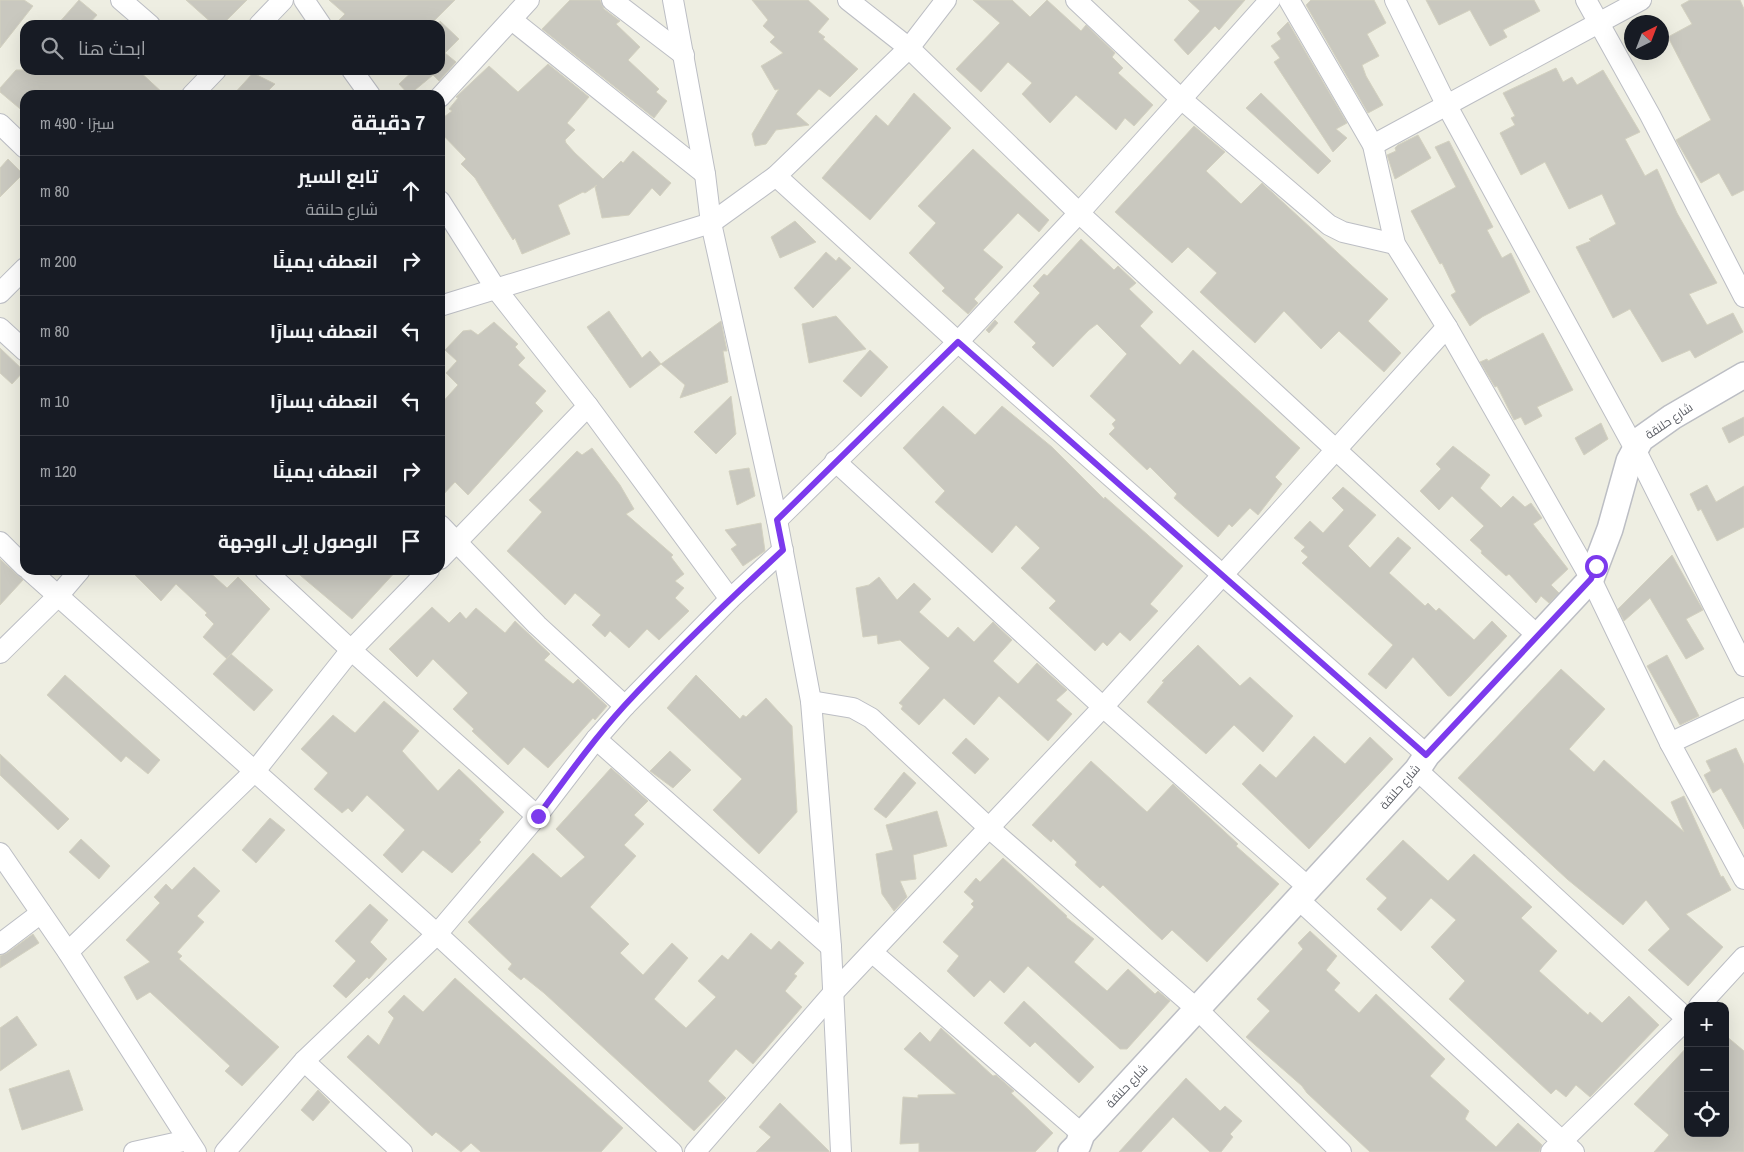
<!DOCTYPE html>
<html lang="ar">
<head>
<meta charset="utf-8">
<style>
	body { margin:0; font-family:"Archivo Narrow",Cairo,sans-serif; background:#20242c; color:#f1f3f6; direction:rtl }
	.controls { position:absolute; right:15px; bottom:15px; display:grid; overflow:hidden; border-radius:10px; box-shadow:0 5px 20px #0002 }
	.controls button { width:45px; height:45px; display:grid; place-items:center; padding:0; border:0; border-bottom:1px solid #363941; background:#171b24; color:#f1f3f6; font:25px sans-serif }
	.compass { position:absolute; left:1624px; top:15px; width:45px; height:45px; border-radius:50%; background:#171b24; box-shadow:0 5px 20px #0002; rotate:42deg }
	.stop { position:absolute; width:15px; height:15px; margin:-11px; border:4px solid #7c3aed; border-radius:50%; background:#fff }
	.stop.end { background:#7c3aed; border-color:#fff; box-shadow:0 1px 5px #0008 }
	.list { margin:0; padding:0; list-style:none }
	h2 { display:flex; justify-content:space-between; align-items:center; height:65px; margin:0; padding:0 20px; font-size:21px }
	h2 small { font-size:16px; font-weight:400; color:#9ea1a6 }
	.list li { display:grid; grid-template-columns:32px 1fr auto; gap:15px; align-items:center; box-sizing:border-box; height:70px; padding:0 20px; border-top:1px solid #363941 }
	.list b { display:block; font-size:19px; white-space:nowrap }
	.list p { margin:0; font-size:16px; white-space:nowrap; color:#9ea1a6 }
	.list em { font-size:16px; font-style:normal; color:#9ea1a6 }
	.icon { flex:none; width:28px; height:28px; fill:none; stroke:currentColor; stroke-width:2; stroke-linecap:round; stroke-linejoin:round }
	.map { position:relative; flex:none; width:1744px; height:1152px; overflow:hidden; direction:ltr }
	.search { position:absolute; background:#171b24; box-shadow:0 5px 20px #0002; left:20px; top:20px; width:425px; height:55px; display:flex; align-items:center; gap:12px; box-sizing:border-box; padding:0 18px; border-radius:15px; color:#9ea1a6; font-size:19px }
	.panel { position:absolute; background:#171b24; box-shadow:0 5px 20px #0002; left:20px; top:90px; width:425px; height:485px; border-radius:15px; direction:rtl }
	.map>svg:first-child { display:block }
	.building { fill:#c9c8bf; stroke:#d3d1c0 }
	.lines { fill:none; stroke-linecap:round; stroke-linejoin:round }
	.minor-casing { stroke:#bcbec4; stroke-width:22 }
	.tertiary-casing { stroke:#bcbec4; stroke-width:28 }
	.minor { stroke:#fff; stroke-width:20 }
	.tertiary { stroke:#fff; stroke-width:25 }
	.route { stroke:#7c3aed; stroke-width:6 }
	.labels { text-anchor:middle; stroke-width:4; stroke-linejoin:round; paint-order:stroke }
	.street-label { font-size:12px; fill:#5a5d64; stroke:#fff }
</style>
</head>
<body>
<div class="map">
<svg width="1744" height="1152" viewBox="0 0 1744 1152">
	<rect width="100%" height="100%" fill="#eeeee2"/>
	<g class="building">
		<path d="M0,0H24L33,6L0,48Z"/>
		<path d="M79,0L97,15L88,25H57Z"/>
		<path d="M186,0H247L222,25H214Z"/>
		<path d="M329,0H455L430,25H334L345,14Z"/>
		<path d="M570,0H600L604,9L620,21L616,24L640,47L628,60L659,89L656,92L667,101L654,118L542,29Z"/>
		<path d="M752,0H808L829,19L818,32L825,37L823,39L858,69L830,97L819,89L796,114L809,125L776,130L766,144L755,146L752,134L779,89L775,90L761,66L783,53L770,42L775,37L763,26L768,20Z"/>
		<path d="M973,0H1012L1030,17L1047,0L1081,31L1086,25L1115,53L1112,57L1123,68L1118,73L1153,105L1134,126L1125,118L1116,130L1076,95L1050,123L1022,94L1032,83L1008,62L981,92L956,69L1000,23Z"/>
		<path d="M1188,0H1245L1219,30L1215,26L1188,55L1174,40L1200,11Z"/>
		<path d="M1311,0H1374L1386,23L1367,34L1379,56L1362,65L1366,76L1383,105L1368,113L1306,5Z"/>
		<path d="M1426,0H1534L1540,11L1503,30L1507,37L1490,46L1470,10L1439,25Z"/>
		<path d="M1690,0H1740L1744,9V190L1732,196L1719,173L1701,183L1676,140L1711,120L1668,37L1692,24L1681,5Z"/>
		<path d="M440,21L459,39L445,53L456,62L439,81L433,75L409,95L399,84L414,70H440Z"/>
		<path d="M1288,22L1347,123L1336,129L1347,138L1333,152L1274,62L1280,58L1271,46L1281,39L1277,33Z"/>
		<path d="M548,64L589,97L567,123L575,130L565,140L566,143L575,153L603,179L621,161L623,163L633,151L671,183L660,196L652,188L629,215L602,218L595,187L597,185L585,193L583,192L558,205L570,234L522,254L515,238L513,240L475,178L461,164L466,159L440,132V120L452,111L449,109L458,98L456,97L489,66L518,92Z"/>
		<path d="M1556,68L1563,82L1572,77L1577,85L1603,70L1640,132L1625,139L1645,176L1657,169L1677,213L1717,283L1689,294L1707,325L1733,313L1743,332L1695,358L1690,350L1662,362L1630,309L1613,318L1576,247L1591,241L1589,239L1616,224L1602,194L1569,209L1545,162L1521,175L1500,133L1515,125L1511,118L1515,116L1503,93Z"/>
		<path d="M16,70H138L165,95H25V113L0,92V88Z"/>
		<path d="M253,73L275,84L264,95H233Z"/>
		<path d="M914,93L951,128L870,220L822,178L876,115L888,126Z"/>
		<path d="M1261,93L1331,161L1318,174L1246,108Z"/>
		<path d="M1194,126L1225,152L1206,171L1241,204L1262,183L1388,299L1368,321L1401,353L1384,372L1339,331L1321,349L1284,311L1255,343L1200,292L1217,273L1188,247L1172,263L1115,212Z"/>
		<path d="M1418,135L1431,158L1395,179L1387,155L1396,151L1395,148L1398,145Z"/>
		<path d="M1449,141L1493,227L1487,230L1502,258L1511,253L1530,292L1482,317L1470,326L1451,295L1456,292L1442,263L1440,264L1411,211L1456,187L1435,147Z"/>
		<path d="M973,149L1049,220L1039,232L1018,213L983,250L1003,267L974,299L978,303L968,314L942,291L945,288L909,253L936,223L918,206Z"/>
		<path d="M8,159L23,174L0,197V168Z"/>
		<path d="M795,221L816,242L780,258L771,237Z"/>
		<path d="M1081,239L1114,270L1118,266L1136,283L1129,289L1153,312L1140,326L1180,365L1193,350L1300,448L1275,477L1282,484L1258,515L1250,508L1232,527L1229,524L1218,537L1174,498L1177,494L1150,467L1147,470L1109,434L1115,428L1112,424L1116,420L1090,396L1127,354L1097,324L1089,330L1053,367L1032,347L1036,343L1014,322L1040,293L1033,286L1044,274L1047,276Z"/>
		<path d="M826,252L836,261L839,257L851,268L813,308L794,288Z"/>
		<path d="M609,311L642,358L650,351L661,364L630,388L587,327Z"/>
		<path d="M836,316L866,349L809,363L802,324Z"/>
		<path d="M995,320L998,323L989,333L986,330Z"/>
		<path d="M721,321L727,351H723L728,382L680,398L685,385L661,364Z"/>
		<path d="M494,322L518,344L515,347L525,358L518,365L546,391L535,403L543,411L468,495L455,482L440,498V405L458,385L446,373L457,361L445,350L463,331L471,330L478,335Z"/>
		<path d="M1543,333L1573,390L1537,407L1542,416L1525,425L1521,417L1514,420L1497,386L1495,387L1480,362L1487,359L1488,361Z"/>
		<path d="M0,348L24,371L12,384L0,373Z"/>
		<path d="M870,350L888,367L861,397L843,381Z"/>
		<path d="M731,396L736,434L716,454L694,432Z"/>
		<path d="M943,406L975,435L1002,406L1052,447L1104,499L1105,497L1183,566L1150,604L1158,611L1130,641L1120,632L1107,646L1103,642L1095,651L1049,608L1056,601L1021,568L1040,548L1016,525L992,553L935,502L945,491L903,448Z"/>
		<path d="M1744,417V435L1729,443L1722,428Z"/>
		<path d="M1601,423L1608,439L1584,455L1575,438Z"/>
		<path d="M1453,446L1490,475L1480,488L1501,508L1513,496L1525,507L1531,503L1542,518L1533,524L1568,569L1551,585L1559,593L1549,603L1541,596L1536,603L1509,574L1506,576L1481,553L1482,551L1470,540L1484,526L1452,496L1439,510L1420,491L1441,469L1436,464Z"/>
		<path d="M592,448L620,485L634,509L626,514L673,555L671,557L684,574L675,581L684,588L675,598L689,611L659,640L647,629L629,648L610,631L605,637L592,625L601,615L575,593L565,605L507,551L542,512L529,500L577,451L582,455Z"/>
		<path d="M749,468L755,496L737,505L729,471Z"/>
		<path d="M1707,485L1716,502L1744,486V527L1717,541L1701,509L1698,511L1690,494Z"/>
		<path d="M1343,487L1376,515L1348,546L1370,568L1398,537L1411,548L1389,573L1425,606L1428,603L1436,611L1439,608L1474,640L1492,621L1507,636L1451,696H1448L1413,657L1386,689L1368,674L1393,645L1302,563L1308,557L1301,551L1305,547L1294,538L1310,521L1323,533L1344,510L1332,498Z"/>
		<path d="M761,523L765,551L743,566L731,549L737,545L725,530Z"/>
		<path d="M1672,555L1703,610L1686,619L1704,649L1686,659L1650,598L1624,621L1618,609Z"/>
		<path d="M0,559L23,580L0,605Z"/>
		<path d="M130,570H207L227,588L238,577L270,609L227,659L203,637L214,624L205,615L207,613L176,584L161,601Z"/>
		<path d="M294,570H397L352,619Z"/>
		<path d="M879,577L897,600L914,583L931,599L919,612L948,638L958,627L974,642L993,622L1012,640L993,661L1018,684L1037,663L1067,690L1056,700L1072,714L1048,741L999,696L974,725L944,698L919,725L901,709L903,706L899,703L930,668L900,640L878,644L877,635L863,637L856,588L869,585Z"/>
		<path d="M432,607L449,623L460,612L466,619L476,608L505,633L515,621L550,654L544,660L573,684L578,679L607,706L595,720L593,718L548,768L524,747L508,765L472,731L474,729L453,709L468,693L433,659L417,677L389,649Z"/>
		<path d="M1198,645L1240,686L1250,677L1293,716L1263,752L1234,725L1206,754L1147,702L1164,682L1162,681Z"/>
		<path d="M231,654L273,690L254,711L213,674Z"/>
		<path d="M1667,655L1699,716L1680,725L1647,666Z"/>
		<path d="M1561,669L1605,709L1569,749L1594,772L1604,760L1684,832L1671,802L1684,796L1721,877L1723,876L1731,890L1686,914L1723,947L1688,986L1648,950L1670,929L1646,900L1623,925L1567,879L1458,778Z"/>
		<path d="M65,675L160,760L148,774L126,756L121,762L47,695Z"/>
		<path d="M696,675L740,719L743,715L746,717L766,698L792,726L797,812L759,854L713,810L742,779L667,708Z"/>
		<path d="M384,701L419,731L402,751L438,791L459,769L504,812L479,840L481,842L452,873L423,850L402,873L383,855L405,830L367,795L352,812L348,808L342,813L314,789L328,773L301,749L333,715L355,733Z"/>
		<path d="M1314,736L1345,764L1370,737L1393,759L1309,849L1242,784L1260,764L1276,778Z"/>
		<path d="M966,738L989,759L975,774L952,753Z"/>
		<path d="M1736,748L1744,765V829L1721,788L1713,793L1704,775L1711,771L1706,761Z"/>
		<path d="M670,751L691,770L673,788L650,771Z"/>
		<path d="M0,754L69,819L58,830L0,775Z"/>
		<path d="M1091,761L1147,812L1173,784L1238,844L1236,846L1279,884L1207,962L1172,930L1162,940L1103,885L1100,888L1075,865L1077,862L1053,839L1051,842L1032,825Z"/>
		<path d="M611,768L648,801L634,815L644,824L624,845L636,856L590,907L629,944L620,953L643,975L672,943L688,958L654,999L686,1028L716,997L698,981L722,955L728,960L751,933L771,950L779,941L804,963L794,974L797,976L785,991L802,1007L753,1064L736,1049L708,1081L726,1098L694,1131L544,993L524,977L521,980L508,969L512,964L468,922L533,853L561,878L585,857L556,829Z"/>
		<path d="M904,772L916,783L886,818L874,809Z"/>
		<path d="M937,811L947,846L913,855L916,879L900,881L907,897L894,911L882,894L876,854L893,850L886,825Z"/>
		<path d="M270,818L285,830L256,863L242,850Z"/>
		<path d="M81,839L110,866L99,879L69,852Z"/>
		<path d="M1403,840L1448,881L1474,854L1532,907L1521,918L1557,951L1539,971L1588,1015L1590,1012L1602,1023L1629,996L1659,1025L1590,1097L1576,1085L1566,1097L1556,1089L1551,1094L1449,999L1465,981L1431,947L1456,920L1431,898L1401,931L1377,909L1387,898L1366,879Z"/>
		<path d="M1003,858L1067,916L1066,917L1094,939L1074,962L1107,991L1128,969L1155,994L1158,991L1170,1001L1127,1049H1120L1028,966L1004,993L990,980L974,997L947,971L959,956L943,942L974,907L971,904L974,901L964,892L976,878L980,882Z"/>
		<path d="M194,867L220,891L197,916L204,922L177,952L182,956L179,959L279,1047L242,1086L225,1071L230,1066L150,992L137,1000L124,977L150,962L126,940L160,903L154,897L166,884L172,890Z"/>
		<path d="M370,904L388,920L370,942L387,959L369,979L367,977L346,998L333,986L356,961L335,941Z"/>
		<path d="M1310,931L1337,956L1326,970L1340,983L1334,990L1359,1013L1376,994L1445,1059L1430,1076L1469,1111L1465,1119L1496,1147L1518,1123L1542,1145L1539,1152H1370L1307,1093L1302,1086L1246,1037L1270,1011L1257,999L1303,949L1298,943Z"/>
		<path d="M33,934L39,943L0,968V956L7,953Z"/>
		<path d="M455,978L623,1128L601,1152H481L471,1143L461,1152L436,1132L432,1136L347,1057L368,1035L379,1045L394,1018L388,1012L404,995L423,1012Z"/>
		<path d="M1024,1001L1094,1067L1079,1083L1035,1042L1030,1047L1004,1023Z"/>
		<path d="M17,1016L37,1045L0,1071V1028Z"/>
		<path d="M941,1028L993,1076L996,1075L1014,1091L1011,1093L1053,1133L1035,1152H919V1143L900,1144L903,1097L918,1098V1095L956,1094L904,1049L920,1032L930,1042Z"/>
		<path d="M1725,1035L1744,1051V1152H1654L1669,1135L1634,1104L1688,1046V1133H1725Z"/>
		<path d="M69,1070L83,1110L22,1130L9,1089Z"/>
		<path d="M1186,1078L1220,1111L1225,1106L1242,1121L1230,1134L1233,1137L1221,1152H1210L1173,1117L1141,1152H1119Z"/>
		<path d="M318,1090L330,1102L313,1121L301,1110Z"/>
		<path d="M780,1103L829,1151V1152H756L771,1137L759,1127Z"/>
	</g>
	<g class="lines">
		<defs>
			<g id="minor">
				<path d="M121,0L150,25"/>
				<path d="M304,0L321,25"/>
				<path d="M612,0L684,55"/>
				<path d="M673,0L705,174L711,223L777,520L811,701L831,947L841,1152"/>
				<path d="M848,0L909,48L1079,213L1538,636"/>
				<path d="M1076,0L1180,98L1329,225L1343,232L1395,244"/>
				<path d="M1289,0L1373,145L1395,244L1447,327L1591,579L1670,743L1744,879"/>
				<path d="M1395,0L1447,106L1635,449L1744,666"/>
				<path d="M1586,0L1650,115L1744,297"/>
				<path d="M512,20L705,174"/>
				<path d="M259,25L283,0"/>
				<path d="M352,70L370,95"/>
				<path d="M192,95L216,70"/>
				<path d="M440,97L529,0"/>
				<path d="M0,124L25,148"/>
				<path d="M1373,145L1641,0"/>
				<path d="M776,176L958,342L1427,755"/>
				<path d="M440,201L496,289L588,406L730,599"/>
				<path d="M0,293L25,268"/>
				<path d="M440,306L711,223L776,176L909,48L946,0"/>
				<path d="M0,328L25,351"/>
				<path d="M835,461L1103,707L1308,887"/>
				<path d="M777,520L958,342L1079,213L1270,0"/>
				<path d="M440,525L537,625L625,706"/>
				<path d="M0,542L25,567"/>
				<path d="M440,559L588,406"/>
				<path d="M29,570L437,934L672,1152"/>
				<path d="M265,570L351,650L537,816"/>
				<path d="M0,653L57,597L80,570"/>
				<path d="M811,701L853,708L871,718L988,827L1198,1010L1341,1152"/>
				<path d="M596,739L831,947"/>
				<path d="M1670,743L1744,708"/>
				<path d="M1417,770L1687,1019"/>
				<path d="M0,853L68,952L196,1152"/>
				<path d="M1298,899L1574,1152"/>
				<path d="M0,944L41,913"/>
				<path d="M68,952L255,771L351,650L429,570"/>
				<path d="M873,953L1082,1134"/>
				<path d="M1699,1006L1744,957"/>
				<path d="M304,1061L402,1152"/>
				<path d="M134,1152L188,1140"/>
				<path d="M225,1152L304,1061L437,934L537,816L596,739L625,706L730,599L783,550"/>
				<path d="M695,1152L834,992L1103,707L1447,327"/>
				<path d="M1551,1152L1688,1018"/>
			</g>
			<path id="tertiary" d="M1071,1152L1078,1145L1082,1134L1417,770L1427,755L1591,579L1610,529L1629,461L1641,439L1672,417L1744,375"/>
		</defs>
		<use href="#minor" class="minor-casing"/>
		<use href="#tertiary" class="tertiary-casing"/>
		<use href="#minor" class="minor"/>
		<use href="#tertiary" class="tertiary"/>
	</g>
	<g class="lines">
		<path class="route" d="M538,816C566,778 593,740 625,705C675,651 729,600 783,550L777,520L958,342L1426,755L1591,579L1596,566"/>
	</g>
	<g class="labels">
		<g class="street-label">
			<text transform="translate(1669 421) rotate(-34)" y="4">شارع حلنقة</text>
			<text transform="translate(1400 787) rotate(-49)" y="4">شارع حلنقة</text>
			<text transform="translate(1127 1086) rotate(-47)" y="4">شارع حلنقة</text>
		</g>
	</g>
</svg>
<div class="controls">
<button>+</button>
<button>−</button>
<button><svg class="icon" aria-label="locate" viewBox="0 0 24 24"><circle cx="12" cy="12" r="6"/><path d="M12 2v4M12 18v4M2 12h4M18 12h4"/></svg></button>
</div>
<svg class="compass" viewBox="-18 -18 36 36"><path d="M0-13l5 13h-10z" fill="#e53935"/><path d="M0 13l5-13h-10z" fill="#9ea1a6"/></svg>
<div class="stop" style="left:1596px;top:566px"></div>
<div class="stop end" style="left:538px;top:816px"></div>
<div class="search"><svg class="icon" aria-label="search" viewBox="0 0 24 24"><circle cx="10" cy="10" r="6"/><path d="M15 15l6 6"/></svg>ابحث هنا</div>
<section class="panel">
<h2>7 دقيقة<small>سيرًا · 490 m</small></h2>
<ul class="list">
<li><svg class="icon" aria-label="ahead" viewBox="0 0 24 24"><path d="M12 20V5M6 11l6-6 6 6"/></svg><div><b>تابع السير</b><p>شارع حلنقة</p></div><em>80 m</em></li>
<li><svg class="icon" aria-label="right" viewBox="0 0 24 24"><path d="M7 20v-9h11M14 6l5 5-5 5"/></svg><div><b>انعطف يمينًا</b></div><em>200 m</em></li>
<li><svg class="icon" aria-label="left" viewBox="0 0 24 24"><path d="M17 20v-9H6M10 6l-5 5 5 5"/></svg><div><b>انعطف يسارًا</b></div><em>80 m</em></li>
<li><svg class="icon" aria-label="left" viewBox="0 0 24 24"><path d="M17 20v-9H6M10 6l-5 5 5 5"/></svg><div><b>انعطف يسارًا</b></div><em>10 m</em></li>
<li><svg class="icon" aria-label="right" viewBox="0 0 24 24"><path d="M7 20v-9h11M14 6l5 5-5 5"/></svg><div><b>انعطف يمينًا</b></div><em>120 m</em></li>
<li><svg class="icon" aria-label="arrive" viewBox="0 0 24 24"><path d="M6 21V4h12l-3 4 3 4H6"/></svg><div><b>الوصول إلى الوجهة</b></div></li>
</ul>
</section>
</div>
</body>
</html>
